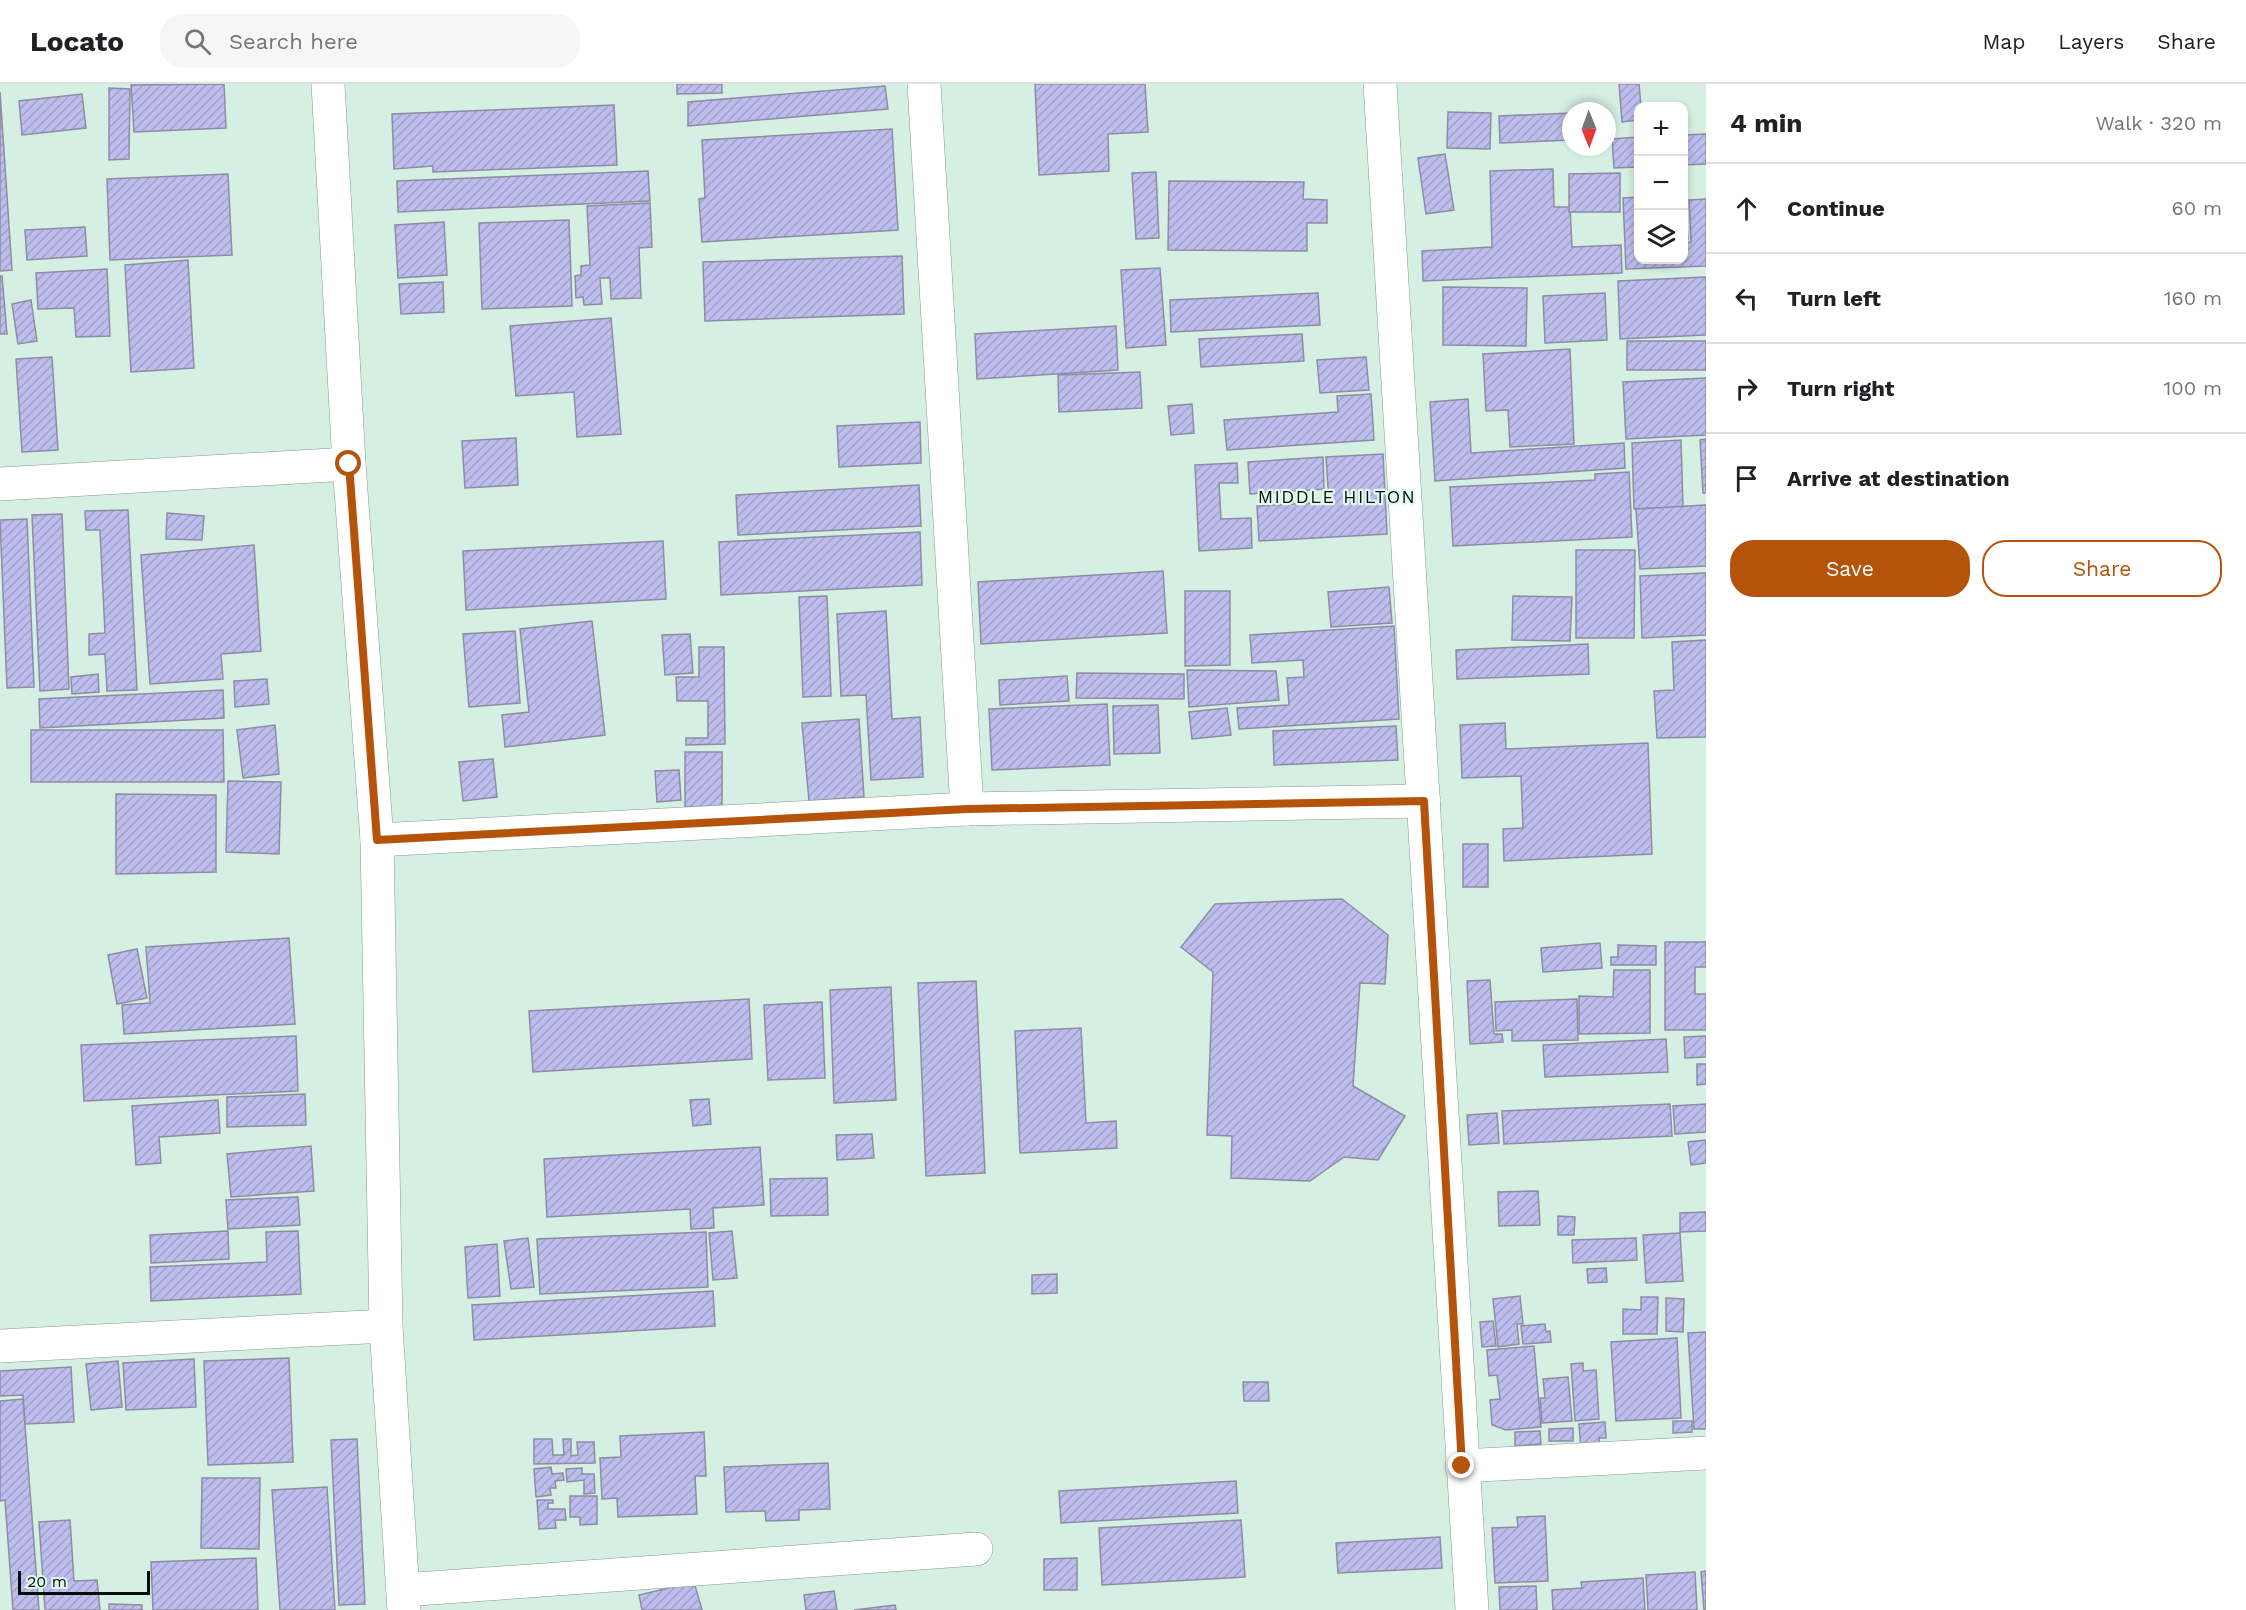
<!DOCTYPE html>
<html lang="en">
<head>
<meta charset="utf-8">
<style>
	body { margin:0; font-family:"Work Sans",sans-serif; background:#f6f6f6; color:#202124 }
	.controls { position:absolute; right:18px; top:18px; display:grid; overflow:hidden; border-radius:12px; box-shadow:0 3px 9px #0003 }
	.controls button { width:54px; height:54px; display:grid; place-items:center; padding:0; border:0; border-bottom:2px solid #e0e0e0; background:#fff; color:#202124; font:30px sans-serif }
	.compass { position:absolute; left:1562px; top:18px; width:54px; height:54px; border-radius:50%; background:#fff; box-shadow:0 3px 9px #0003; rotate:179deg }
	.scale { position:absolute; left:18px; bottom:15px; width:132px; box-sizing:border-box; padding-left:6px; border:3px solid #060e0a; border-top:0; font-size:16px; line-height:21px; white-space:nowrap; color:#060e0a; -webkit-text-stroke:4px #e2fcef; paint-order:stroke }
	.stop { position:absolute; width:18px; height:18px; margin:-14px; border:4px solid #b45309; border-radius:50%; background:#fff }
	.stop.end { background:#b45309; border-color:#fff; box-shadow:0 2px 6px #0008 }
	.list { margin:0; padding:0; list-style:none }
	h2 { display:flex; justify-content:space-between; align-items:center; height:78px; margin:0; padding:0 24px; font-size:26px }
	h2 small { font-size:20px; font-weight:400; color:#757577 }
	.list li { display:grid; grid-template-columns:39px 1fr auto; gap:18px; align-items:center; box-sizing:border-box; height:90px; padding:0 24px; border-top:2px solid #e0e0e0 }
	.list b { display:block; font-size:22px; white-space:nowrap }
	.list em { font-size:20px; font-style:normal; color:#757577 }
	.actions { display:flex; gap:12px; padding:18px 24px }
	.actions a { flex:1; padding:14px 0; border:2px solid #b45309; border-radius:24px; text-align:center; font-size:21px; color:#b45309 }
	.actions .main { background:#b45309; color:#fff }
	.icon { flex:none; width:33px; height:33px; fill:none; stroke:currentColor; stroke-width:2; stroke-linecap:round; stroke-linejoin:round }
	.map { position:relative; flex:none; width:1706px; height:1526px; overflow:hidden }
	header { display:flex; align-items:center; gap:36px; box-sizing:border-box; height:84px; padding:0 30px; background:#fff; border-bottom:2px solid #e0e0e0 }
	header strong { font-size:28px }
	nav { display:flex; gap:33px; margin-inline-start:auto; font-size:21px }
	.search { width:420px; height:54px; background:#f6f6f6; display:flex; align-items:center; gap:15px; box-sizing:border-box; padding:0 21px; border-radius:24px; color:#757577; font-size:22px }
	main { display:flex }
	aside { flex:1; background:#fff }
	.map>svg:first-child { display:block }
	.building { fill:url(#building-hatch); stroke:#8c8da3; stroke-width:1.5 }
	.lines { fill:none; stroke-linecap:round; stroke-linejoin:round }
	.street-casing { stroke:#839b8f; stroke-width:34 }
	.street { stroke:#fff; stroke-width:33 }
	.route { stroke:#b45309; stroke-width:8 }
	.labels { text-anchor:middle; stroke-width:4.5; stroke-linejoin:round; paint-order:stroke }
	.quarter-label { font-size:18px; letter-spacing:1.5px; fill:#060e0a; stroke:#e2fcef }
</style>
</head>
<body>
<header>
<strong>Locato</strong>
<div class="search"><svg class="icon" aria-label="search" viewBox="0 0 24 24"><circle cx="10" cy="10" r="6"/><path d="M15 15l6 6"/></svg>Search here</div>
<nav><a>Map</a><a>Layers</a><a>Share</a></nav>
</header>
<main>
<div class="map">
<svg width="1706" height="1526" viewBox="0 0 1706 1526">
	<defs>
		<pattern id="building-hatch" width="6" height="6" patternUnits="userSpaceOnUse" patternTransform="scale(1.5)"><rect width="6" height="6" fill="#bdbdee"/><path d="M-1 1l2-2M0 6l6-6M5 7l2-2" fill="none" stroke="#a1a1cb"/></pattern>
	</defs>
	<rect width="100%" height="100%" fill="#d5efe2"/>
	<g class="building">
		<path d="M224,0L226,44L134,48L131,1Z"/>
		<path d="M677,0H722V9L677,10Z"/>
		<path d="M1035,0H1145L1148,48L1108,50L1109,87L1039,91Z"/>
		<path d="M1619,0H1639L1641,22H1638V36L1622,38Z"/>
		<path d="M885,2L888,25L688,42V18Z"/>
		<path d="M109,4L130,5L129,75L109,76Z"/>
		<path d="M0,8L12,186L0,187Z"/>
		<path d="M82,10L86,44L22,51L19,17Z"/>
		<path d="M614,21L617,81L433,88V82L394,85L392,30Z"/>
		<path d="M1448,28L1491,29L1490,65L1447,64Z"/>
		<path d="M1571,29V56L1500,59L1499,32Z"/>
		<path d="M892,45L898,146L702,158L699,115L705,114L702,56Z"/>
		<path d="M1706,50V80L1684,81V51Z"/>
		<path d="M1638,53V83L1614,84L1612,55Z"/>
		<path d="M1445,70L1454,126L1426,130L1418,74Z"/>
		<path d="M1553,85L1554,123H1570L1572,163L1621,161L1622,189L1423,197L1422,167L1492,163L1490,87Z"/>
		<path d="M648,87L650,117L398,128L397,97Z"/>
		<path d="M1156,88L1159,154L1136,155L1132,89Z"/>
		<path d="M1620,89V128H1569V90Z"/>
		<path d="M228,90L232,171L110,176L107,95Z"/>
		<path d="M1169,97L1304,98L1303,115L1327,116V139H1307V167L1168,166Z"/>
		<path d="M1638,113V176H1684V159L1691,158L1689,116L1706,115V182L1626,185L1623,114Z"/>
		<path d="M1684,116H1685L1688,155H1684Z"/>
		<path d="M650,119L652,163L639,164L641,214L611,215L610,194H600L602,220L584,221L583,213L576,214L575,192L581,191V182L590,181L587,122Z"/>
		<path d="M569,136L572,222L482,225L479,139Z"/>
		<path d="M444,138L447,191L398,194L395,141Z"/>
		<path d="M85,143L87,172L27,176L25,146Z"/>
		<path d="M902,172L904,230L705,237L703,178Z"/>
		<path d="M188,176L194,284L131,288L125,181Z"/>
		<path d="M1160,184L1166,261L1126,264L1121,186Z"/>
		<path d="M107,185L110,252L76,253L74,224L38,225L36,189Z"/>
		<path d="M0,192H2L7,250H0Z"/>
		<path d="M1706,193V251L1620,255L1618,197Z"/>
		<path d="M443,198L444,228L401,230L399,200Z"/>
		<path d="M1443,203L1527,204L1526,262L1443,261Z"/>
		<path d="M1318,209L1320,241L1171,248L1170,216Z"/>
		<path d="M1605,209L1607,256L1545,259L1543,212Z"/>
		<path d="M31,216L37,257L18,260L12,220Z"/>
		<path d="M611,234L621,350L577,353L574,308L516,312L510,242Z"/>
		<path d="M1116,242L1118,286L977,295L975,250Z"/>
		<path d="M1302,250L1304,277L1201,283L1199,255Z"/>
		<rect x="1627" y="257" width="79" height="29"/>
		<path d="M1570,265L1574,360L1510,363L1508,326L1486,327L1483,270Z"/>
		<path d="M52,273L58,366L22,368L16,275Z"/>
		<path d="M1366,273L1369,306L1320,309L1317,276Z"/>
		<path d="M1140,288L1142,324L1059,328L1058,291Z"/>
		<path d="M1706,294V351L1626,355L1623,298Z"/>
		<path d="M1371,310L1374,356L1227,366L1224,336L1338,328L1337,312Z"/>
		<path d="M1468,315L1471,369L1624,359L1625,384L1435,397L1430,318Z"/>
		<path d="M1192,320L1194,349L1171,351L1168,322Z"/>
		<path d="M920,338L921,379L839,383L837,342Z"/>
		<path d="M516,354L518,401L465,404L462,357Z"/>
		<path d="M1706,355V409H1703L1700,356Z"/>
		<path d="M1681,356L1683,423L1634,425L1632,359Z"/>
		<path d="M1383,370L1387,450L1259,457L1257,422L1329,418L1326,373Z"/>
		<path d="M1323,373L1324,405L1250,410L1248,378Z"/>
		<path d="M1237,379L1238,399H1219L1221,435L1251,434L1252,464L1199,467L1195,381Z"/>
		<path d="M1629,388L1632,453L1453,462L1450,403L1595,396V390Z"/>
		<path d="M919,401L921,442L738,451L736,411Z"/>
		<path d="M1706,421V482L1640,485L1636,425Z"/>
		<path d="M128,426L137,606L107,607L105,570L89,571V550L105,549L100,446H86L85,427Z"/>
		<path d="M167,429L204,432L202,456L166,455Z"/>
		<path d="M62,430L69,605L40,607L32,431Z"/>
		<path d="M27,435L34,603L7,604L0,436Z"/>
		<path d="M920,448L922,501L721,511L719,458Z"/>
		<path d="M663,457L666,515L466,526L463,467Z"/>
		<path d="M254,461L261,567L221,570L223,595L150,600L141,471Z"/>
		<path d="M1576,466H1635L1634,554H1576Z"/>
		<path d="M1163,487L1167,549L981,560L978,498Z"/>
		<path d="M1706,489V551L1642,554L1640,492Z"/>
		<path d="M1389,503L1392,539L1331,543L1328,508Z"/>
		<path d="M1185,507H1230V581L1185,582Z"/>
		<path d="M827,512L831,612L803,613L799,513Z"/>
		<path d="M1513,512L1572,513L1570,557L1512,556Z"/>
		<path d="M886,527L892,635L920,633L923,693L871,696L866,611L841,612L837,530Z"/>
		<path d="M592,537L605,651L505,663L502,631L529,628L520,545Z"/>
		<path d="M1394,542L1399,635L1239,645L1237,624L1289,621L1287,594L1304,593L1303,576L1252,579L1250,551Z"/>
		<path d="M515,547L520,619L469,623L463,550Z"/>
		<path d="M690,550L693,589L665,591L662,551Z"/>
		<path d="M1706,556V653L1657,654L1654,607L1674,606L1672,558Z"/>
		<path d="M1588,560L1589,590L1457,595L1456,566Z"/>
		<path d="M699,563H724L725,660L686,661V654H708V617H677L676,593H699Z"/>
		<path d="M1187,586L1276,587L1279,616L1189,623Z"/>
		<path d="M1077,589L1184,590V615L1076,614Z"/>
		<path d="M98,590L99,608L72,610L71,593Z"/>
		<path d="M1067,592L1069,617L1000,621L999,596Z"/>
		<path d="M267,595L269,620L235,623L234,597Z"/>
		<path d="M223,606L224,634L40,644L39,615Z"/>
		<path d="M1107,620L1110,681L992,686L989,625Z"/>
		<path d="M1158,621L1160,669L1114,670L1113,622Z"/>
		<path d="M1227,624L1231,651L1192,655L1189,628Z"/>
		<path d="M859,635L864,713L809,717L802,639Z"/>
		<path d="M1505,639L1506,665L1648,659L1652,770L1504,777L1503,745L1523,744L1521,692L1462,694L1460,641Z"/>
		<path d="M275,641L279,690L243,694L237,646Z"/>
		<path d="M1396,642L1398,676L1274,681L1273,647Z"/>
		<path d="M31,646H223L224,698H31Z"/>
		<path d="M685,668H722V722L685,723Z"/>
		<path d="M493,675L497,713L463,717L459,678Z"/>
		<path d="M679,686L681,716L657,718L655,687Z"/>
		<path d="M228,697L281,698L279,770L226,768Z"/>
		<path d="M116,710L216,711V788L116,790Z"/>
		<rect x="1463" y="760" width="25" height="43"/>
		<path d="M1342,815L1388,851L1385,900L1360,899L1353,1002L1405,1032L1378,1076L1344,1073L1310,1097L1231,1094L1232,1052L1207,1051L1213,888L1181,863L1215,820Z"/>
		<path d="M289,854L295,940L124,950L122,921L150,919L146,863Z"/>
		<path d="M1665,858H1706V883H1695V910H1706V946H1665Z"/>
		<path d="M1600,859L1602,884L1543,888L1541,864Z"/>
		<path d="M1618,861L1656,862V881H1611V873H1618Z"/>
		<path d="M137,865L147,914L117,920L108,871Z"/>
		<path d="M1614,886H1650V949L1579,950V912L1613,913Z"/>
		<path d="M1490,896L1494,950H1502L1503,958L1470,960L1467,897Z"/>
		<path d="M976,897L985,1089L926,1092L918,899Z"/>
		<path d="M891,903L896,1016L834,1019L830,906Z"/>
		<path d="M749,915L752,975L533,988L529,927Z"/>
		<path d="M1577,915L1578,956L1512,957V946L1496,947L1495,918Z"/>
		<path d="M822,918L825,994L768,996L764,921Z"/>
		<path d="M1081,944L1086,1039L1116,1037L1117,1064L1020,1069L1015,947Z"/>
		<path d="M296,952L298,1007L84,1017L81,961Z"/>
		<path d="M1706,952V973L1685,974L1684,953Z"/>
		<path d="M1666,955L1668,988L1545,993L1543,961Z"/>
		<path d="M1697,980H1706V1000L1697,1001Z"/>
		<path d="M305,1010L306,1041L227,1043V1013Z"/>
		<path d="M709,1015L711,1040L693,1042L690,1016Z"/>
		<path d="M218,1016L220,1049L159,1053L161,1079L136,1081L132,1022Z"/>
		<path d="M1670,1020L1672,1052L1504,1060L1502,1027Z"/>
		<path d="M1706,1020V1048L1675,1050L1673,1022Z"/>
		<path d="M1497,1029L1499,1059L1469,1061L1467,1031Z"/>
		<path d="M872,1050L874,1074L837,1076L836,1051Z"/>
		<path d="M1706,1056V1079L1691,1081L1688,1058Z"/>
		<path d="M311,1062L314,1107L231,1113L227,1070Z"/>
		<path d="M760,1063L764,1121L713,1124L714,1144L691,1145L690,1125L547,1133L544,1075Z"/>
		<path d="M827,1094L828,1131L771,1132L770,1095Z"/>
		<path d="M1538,1107L1540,1141L1499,1142L1498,1108Z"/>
		<path d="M298,1113L300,1141L228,1145L226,1116Z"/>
		<path d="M1706,1128V1147L1680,1148V1129Z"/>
		<path d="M1558,1132L1575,1133L1574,1151H1558Z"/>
		<path d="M228,1147L229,1175L151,1179L150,1151Z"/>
		<path d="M298,1147L301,1210L151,1217L150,1183L267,1178L266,1148Z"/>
		<path d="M732,1147L737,1194L713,1196L709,1149Z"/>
		<path d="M706,1148L708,1203L540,1210L537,1155Z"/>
		<path d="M1680,1149L1683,1197L1646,1199L1643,1151Z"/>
		<path d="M528,1154L534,1203L511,1205L504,1157Z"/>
		<path d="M1636,1154L1637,1176L1573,1179L1572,1156Z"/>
		<path d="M497,1160L500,1212L468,1214L465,1163Z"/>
		<path d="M1606,1184L1607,1198L1588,1199L1587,1185Z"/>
		<path d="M1057,1190V1209L1032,1210V1191Z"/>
		<path d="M713,1207L715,1242L474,1256L472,1221Z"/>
		<path d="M1520,1212L1523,1240H1517L1519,1260L1498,1263L1493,1215Z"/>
		<path d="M1641,1213H1658L1657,1250H1623V1225L1641,1226Z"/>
		<path d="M1666,1214L1684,1215L1683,1248L1666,1247Z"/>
		<path d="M1493,1237L1496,1262L1482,1263L1480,1238Z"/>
		<path d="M1545,1240L1546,1248L1550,1247L1551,1258L1523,1260L1521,1242Z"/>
		<path d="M1706,1248V1345H1694L1688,1249Z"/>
		<path d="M1677,1254L1681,1334L1616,1337L1611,1258Z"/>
		<path d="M1534,1262L1541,1343L1506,1346L1492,1341L1490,1316L1500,1315L1497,1291L1489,1292L1487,1266Z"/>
		<path d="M289,1274L293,1378L208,1381L204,1277Z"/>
		<path d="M194,1275L196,1323L126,1326L123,1279Z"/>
		<path d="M118,1277L122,1323L91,1326L86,1280Z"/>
		<path d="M1583,1279V1287L1596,1286L1599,1335L1575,1337L1571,1280Z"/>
		<path d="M71,1283L74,1338L25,1340L23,1311L0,1312V1287Z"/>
		<path d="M1568,1293L1572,1337L1542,1339L1540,1314H1545L1543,1295Z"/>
		<path d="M1243,1298H1268L1269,1317H1244Z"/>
		<path d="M23,1315L39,1526H13L5,1416L0,1417V1317Z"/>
		<path d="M1673,1337H1692V1348L1673,1349Z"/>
		<path d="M1605,1338L1606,1354H1599L1600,1365L1581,1366L1579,1340Z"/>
		<path d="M1573,1344V1357H1549V1345Z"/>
		<path d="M1540,1347L1541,1360L1515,1362V1348Z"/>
		<path d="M704,1348L706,1392H695L697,1430L618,1433L617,1414L602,1415L600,1374L621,1373L620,1352Z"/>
		<path d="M357,1355L365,1520L339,1521L331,1356Z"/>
		<path d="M534,1355H552L553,1371H564L563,1355H571V1372L578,1371L577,1358H594L595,1379L534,1380Z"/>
		<path d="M828,1379L830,1425L799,1426V1436L766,1437L765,1427L726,1428L724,1383Z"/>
		<path d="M551,1383L552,1390L563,1389L564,1396L555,1397L556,1404H550L551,1411L536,1413L534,1385Z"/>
		<path d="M582,1384V1390H594L595,1409L584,1410V1396L567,1398L566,1385Z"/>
		<path d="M202,1394H260L259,1465L201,1464Z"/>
		<path d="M1236,1397L1238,1429L1061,1439L1059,1407Z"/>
		<path d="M327,1403L335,1526H280L272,1406Z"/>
		<path d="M570,1412H597V1440L580,1441V1433H570Z"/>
		<path d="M537,1416H553V1419H548V1425H565L566,1436H555L556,1444L539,1445Z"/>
		<path d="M1545,1432L1548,1497L1495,1499L1492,1444L1518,1443L1517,1433Z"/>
		<path d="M70,1436L74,1497L97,1496L100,1526H45L39,1438Z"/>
		<path d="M1241,1436L1245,1493L1102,1501L1099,1444Z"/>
		<path d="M1440,1453L1442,1484L1338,1489L1336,1459Z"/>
		<path d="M256,1474L258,1526H153L151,1478Z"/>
		<path d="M1077,1474V1506H1044V1475Z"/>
		<path d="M1706,1487V1526H1704L1701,1488Z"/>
		<path d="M1695,1488L1697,1526H1648L1646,1491Z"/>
		<path d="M1643,1494L1645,1526H1553L1552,1506L1582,1504L1581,1498Z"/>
		<path d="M694,1498L702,1526H642L639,1511Z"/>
		<path d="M1536,1502L1537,1526H1500L1499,1503Z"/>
		<path d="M834,1507L837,1526H806L804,1511Z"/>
		<path d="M109,1520L142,1521V1526H109Z"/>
		<path d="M895,1521L896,1526H854Z"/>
	</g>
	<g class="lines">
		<defs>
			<g id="street">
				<path d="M328,0L349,380L377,756L386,1242L404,1526"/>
				<path d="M924,0L967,725"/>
				<path d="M1380,0L1472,1526"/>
				<path d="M0,400L349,380"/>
				<path d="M377,756L967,725L1424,717"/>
				<path d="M0,1262L386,1242"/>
				<path d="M1462,1382L1706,1369"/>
				<path d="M403,1506L976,1465"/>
			</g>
		</defs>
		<use href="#street" class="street-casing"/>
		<use href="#street" class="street"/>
	</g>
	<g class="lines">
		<path class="route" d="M349,380L377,756L967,725L1424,717L1462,1382"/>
	</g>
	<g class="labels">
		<g class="quarter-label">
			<text x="1337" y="419">MIDDLE HILTON</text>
		</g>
	</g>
</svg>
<div class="controls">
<button>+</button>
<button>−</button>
<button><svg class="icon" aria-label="layers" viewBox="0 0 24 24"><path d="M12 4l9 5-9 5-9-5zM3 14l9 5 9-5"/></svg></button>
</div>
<svg class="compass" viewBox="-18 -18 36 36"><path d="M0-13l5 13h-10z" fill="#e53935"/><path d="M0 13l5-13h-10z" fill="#757577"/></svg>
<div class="scale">20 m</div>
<div class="stop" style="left:349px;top:380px"></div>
<div class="stop end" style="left:1462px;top:1382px"></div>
</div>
<aside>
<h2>4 min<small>Walk · 320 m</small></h2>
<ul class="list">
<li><svg class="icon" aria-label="ahead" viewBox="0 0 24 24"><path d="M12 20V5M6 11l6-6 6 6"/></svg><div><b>Continue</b></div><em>60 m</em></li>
<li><svg class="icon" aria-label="left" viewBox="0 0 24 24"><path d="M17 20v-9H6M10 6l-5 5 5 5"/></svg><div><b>Turn left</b></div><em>160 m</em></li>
<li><svg class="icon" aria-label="right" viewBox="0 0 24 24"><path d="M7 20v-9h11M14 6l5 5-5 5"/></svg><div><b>Turn right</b></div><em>100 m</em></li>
<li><svg class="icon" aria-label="arrive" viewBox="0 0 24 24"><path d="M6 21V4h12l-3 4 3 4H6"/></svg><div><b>Arrive at destination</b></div></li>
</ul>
<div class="actions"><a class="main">Save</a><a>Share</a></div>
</aside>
</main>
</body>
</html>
